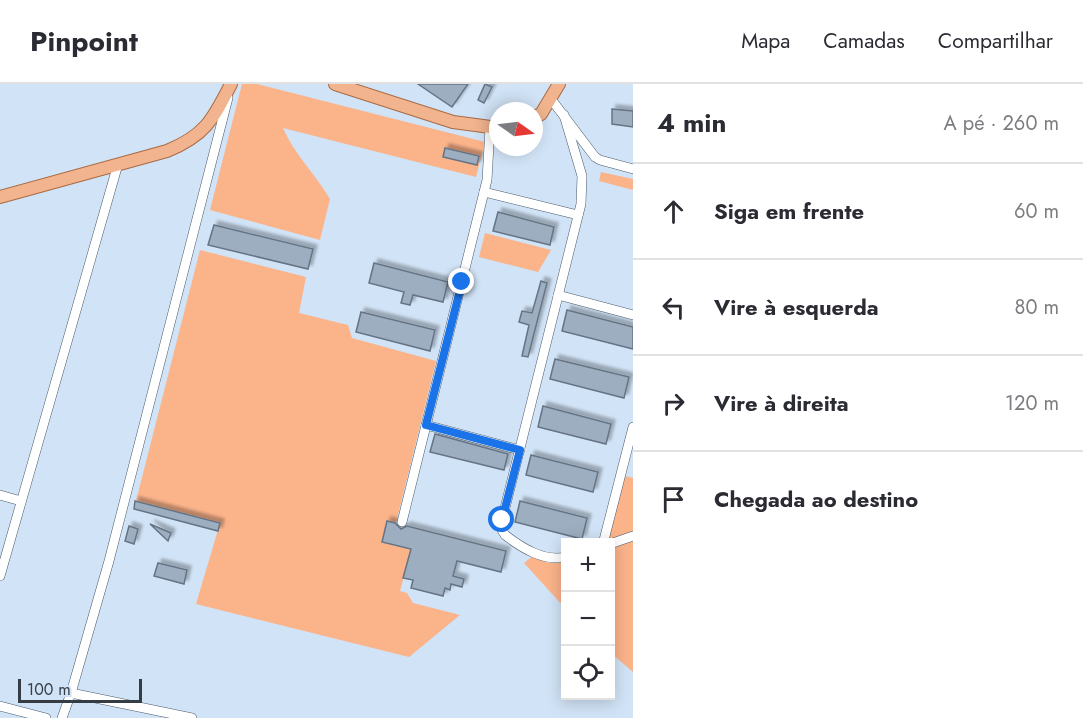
<!DOCTYPE html>
<html lang="pt">
<head>
<meta charset="utf-8">
<style>
	body { margin:0; font-family:Jost,sans-serif; background:#f7f7f7; color:#2b2b33 }
	.controls { position:absolute; right:18px; bottom:18px; display:grid; overflow:hidden; border-radius:0px; box-shadow:0 3px 15px #0003 }
	.controls button { width:54px; height:54px; display:grid; place-items:center; padding:0; border:0; border-bottom:2px solid #e1e1e2; background:#fff; color:#2b2b33; font:30px sans-serif }
	.compass { position:absolute; left:489px; top:18px; width:54px; height:54px; border-radius:50%; background:#fff; box-shadow:0 3px 15px #0003; rotate:104deg }
	.scale { position:absolute; left:18px; bottom:15px; width:124px; box-sizing:border-box; padding-left:6px; border:3px solid #353c44; border-top:0; font-size:16px; line-height:21px; white-space:nowrap; color:#353c44; -webkit-text-stroke:4px #d1e3f6; paint-order:stroke }
	.stop { position:absolute; width:18px; height:18px; margin:-14px; border:4px solid #1a73e8; border-radius:50%; background:#fff }
	.stop.end { background:#1a73e8; border-color:#fff; box-shadow:0 2px 6px #0008 }
	.list { margin:0; padding:0; list-style:none }
	h2 { display:flex; justify-content:space-between; align-items:center; height:78px; margin:0; padding:0 24px; font-size:26px }
	h2 small { font-size:20px; font-weight:400; color:#7c7c81 }
	.list li { display:grid; grid-template-columns:39px 1fr auto; gap:18px; align-items:center; box-sizing:border-box; height:96px; padding:0 24px; border-top:2px solid #e1e1e2 }
	.list b { display:block; font-size:22px; white-space:nowrap }
	.list em { font-size:20px; font-style:normal; color:#7c7c81 }
	.icon { flex:none; width:33px; height:33px; fill:none; stroke:currentColor; stroke-width:2; stroke-linecap:round; stroke-linejoin:round }
	.map { position:relative; flex:none; width:633px; height:634px; overflow:hidden }
	header { display:flex; align-items:center; gap:36px; box-sizing:border-box; height:84px; padding:0 30px; background:#fff; border-bottom:2px solid #e1e1e2 }
	header strong { font-size:28px }
	nav { display:flex; gap:33px; margin-inline-start:auto; font-size:21px }
	main { display:flex }
	aside { flex:1; background:#fff }
	.map>svg:first-child { display:block }
	.green { fill:#fbb38a }
	.building { fill:#9daec0; stroke:#657485; stroke-width:1.5; filter:url(#shadow) }
	.lines { fill:none; stroke-linecap:round; stroke-linejoin:round }
	.minor-casing { stroke:#4a5a6a; stroke-width:10 }
	.major-casing { stroke:#a96a43; stroke-width:14 }
	.minor { stroke:#fff; stroke-width:9 }
	.major { stroke:#f1b48e; stroke-width:12 }
	.route { stroke:#1a73e8; stroke-width:8 }
</style>
</head>
<body>
<header>
<strong>Pinpoint</strong>
<nav><a>Mapa</a><a>Camadas</a><a>Compartilhar</a></nav>
</header>
<main>
<div class="map">
<svg width="633" height="634" viewBox="0 0 633 634">
	<defs>
		<filter id="shadow"><feDropShadow dx="4" dy="-4" stdDeviation="1.5" flood-color="#0004"/></filter>
	</defs>
	<rect width="100%" height="100%" fill="#d1e3f6"/>
	<g class="green">
		<path d="M242,0H257L485,58L476,93L283,44C294,70 316,91 330,115L320,156L210,126Z"/>
		<path d="M601,88L633,95V106L599,97Z"/>
		<path d="M485,149L551,166L538,188L479,173Z"/>
		<path d="M200,166L306,193L299,229L348,241L352,254L436,277L396,439L387,438L411,465L400,507L407,509L413,519L460,531L409,573L196,520L220,439L136,417Z"/>
		<path d="M621,391L633,394V588L611,569L610,458H603Z"/>
		<path d="M534,471L548,479L565,477V524L524,479Z"/>
	</g>
	<g class="building">
		<path d="M418,0H468L452,23Z"/>
		<path d="M485,0L492,3L484,19L478,16Z"/>
		<path d="M612,25L633,27V43L612,40Z"/>
		<path d="M445,64L479,72L477,81L443,73Z"/>
		<path d="M498,128L554,143L550,161L493,147Z"/>
		<path d="M214,141L313,165L308,185L208,161Z"/>
		<path d="M374,179L448,198L443,218L413,211L410,221L401,219L404,208L369,199Z"/>
		<path d="M541,197L547,199L528,273L522,272L529,241L519,238L522,227L532,229Z"/>
		<path d="M567,226L633,243V265L562,247Z"/>
		<path d="M361,228L435,246L430,267L356,248Z"/>
		<path d="M555,275L629,293L624,314L550,295Z"/>
		<path d="M543,322L611,340L606,360L538,343Z"/>
		<path d="M435,350L508,370L504,386L430,368Z"/>
		<path d="M531,371L598,388L593,408L526,391Z"/>
		<path d="M135,417L220,439L218,447L134,425Z"/>
		<path d="M520,417L587,434L582,455L515,438Z"/>
		<path d="M387,437L395,439L401,445L407,442L506,467L501,488L457,477L453,492L464,495L462,503L451,500L450,506L445,504L443,512L411,504L413,496L403,494L411,465L382,458Z"/>
		<path d="M150,440L171,449L168,457Z"/>
		<path d="M129,442L138,445L134,460L125,457Z"/>
		<path d="M158,479L187,486L184,500L154,492Z"/>
	</g>
	<g class="lines">
		<defs>
			<g id="minor">
				<path d="M551,15L595,73L600,76L633,85"/>
				<path d="M564,31L582,92L581,120L502,436V446L505,451C522,464 544,478 566,473"/>
				<path d="M484,108L578,131"/>
				<path d="M558,211L633,231"/>
				<path d="M426,341L520,366"/>
				<path d="M0,411L21,417"/>
				<path d="M402,438L487,96L490,44"/>
				<path d="M604,456L633,343"/>
				<path d="M610,460L633,452"/>
				<path d="M0,492L118,80"/>
				<path d="M71,609L192,634"/>
				<path d="M0,622L46,634"/>
				<path d="M62,634L71,609L109,477L228,14"/>
			</g>
			<g id="major">
				<path d="M335,0L453,38L498,44"/>
				<path d="M534,33L541,30L559,0"/>
				<path d="M0,113L167,67C206,51 213,35 231,0"/>
			</g>
		</defs>
		<use href="#minor" class="minor-casing"/>
		<use href="#major" class="major-casing"/>
		<use href="#minor" class="minor"/>
		<use href="#major" class="major"/>
	</g>
	<g class="lines">
		<path class="route" d="M462,198L426,341L520,366L502,436"/>
	</g>
</svg>
<div class="controls">
<button>+</button>
<button>−</button>
<button><svg class="icon" aria-label="locate" viewBox="0 0 24 24"><circle cx="12" cy="12" r="6"/><path d="M12 2v4M12 18v4M2 12h4M18 12h4"/></svg></button>
</div>
<svg class="compass" viewBox="-18 -18 36 36"><path d="M0-13l5 13h-10z" fill="#e53935"/><path d="M0 13l5-13h-10z" fill="#7c7c81"/></svg>
<div class="scale">100 m</div>
<div class="stop" style="left:502px;top:436px"></div>
<div class="stop end" style="left:462px;top:198px"></div>
</div>
<aside>
<h2>4 min<small>A pé · 260 m</small></h2>
<ul class="list">
<li><svg class="icon" aria-label="ahead" viewBox="0 0 24 24"><path d="M12 20V5M6 11l6-6 6 6"/></svg><div><b>Siga em frente</b></div><em>60 m</em></li>
<li><svg class="icon" aria-label="left" viewBox="0 0 24 24"><path d="M17 20v-9H6M10 6l-5 5 5 5"/></svg><div><b>Vire à esquerda</b></div><em>80 m</em></li>
<li><svg class="icon" aria-label="right" viewBox="0 0 24 24"><path d="M7 20v-9h11M14 6l5 5-5 5"/></svg><div><b>Vire à direita</b></div><em>120 m</em></li>
<li><svg class="icon" aria-label="arrive" viewBox="0 0 24 24"><path d="M6 21V4h12l-3 4 3 4H6"/></svg><div><b>Chegada ao destino</b></div></li>
</ul>
</aside>
</main>
</body>
</html>
